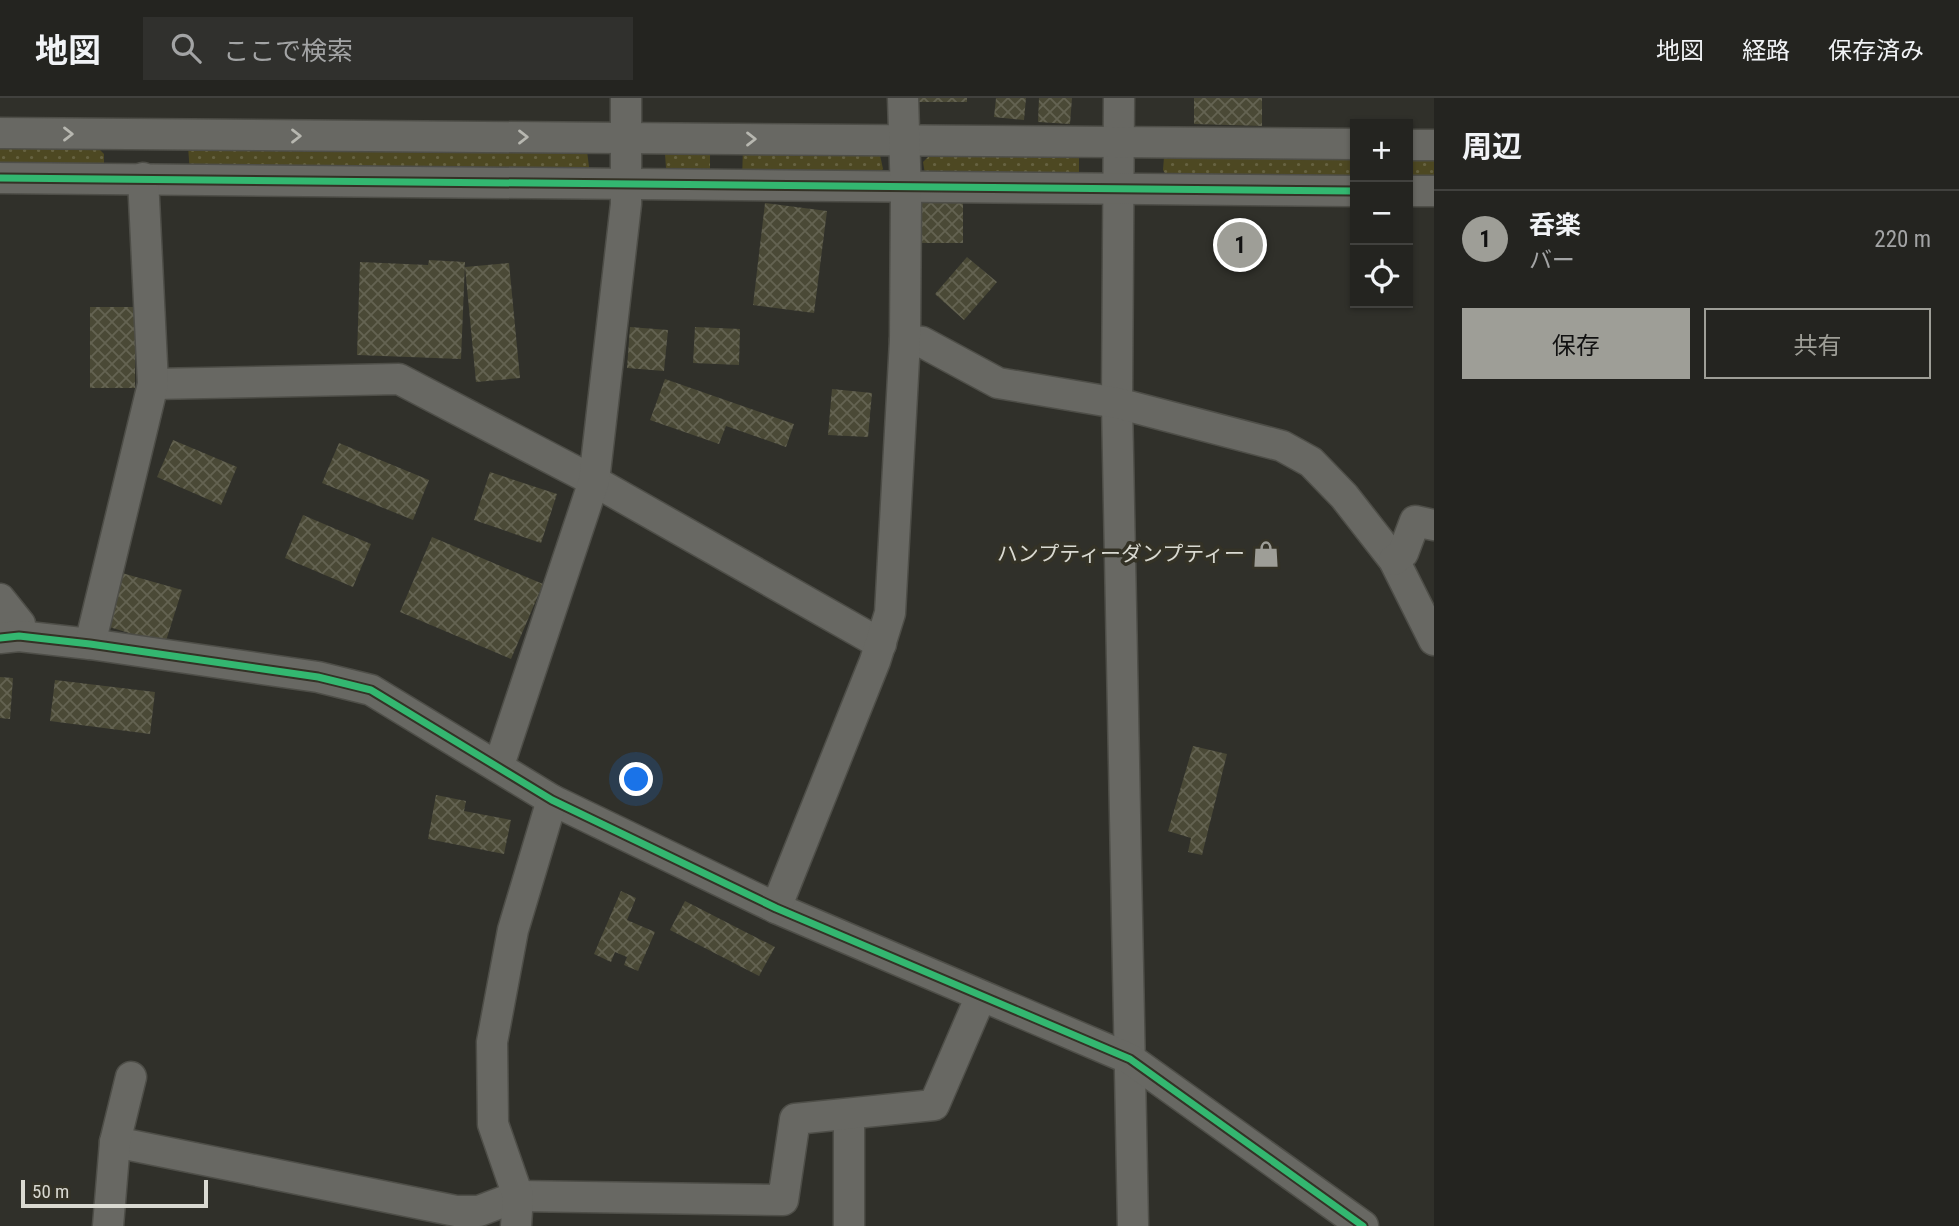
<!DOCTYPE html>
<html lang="ja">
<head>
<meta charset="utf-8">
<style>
	body { margin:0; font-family:"Roboto Condensed","Noto Sans JP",sans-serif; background:#30302d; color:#f1f3f6 }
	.controls { position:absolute; right:21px; top:21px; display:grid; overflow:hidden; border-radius:0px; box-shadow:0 2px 5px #0004 }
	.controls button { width:63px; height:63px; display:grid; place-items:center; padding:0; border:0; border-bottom:2px solid #41413e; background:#242420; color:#f1f3f6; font:35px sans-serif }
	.scale { position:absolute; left:21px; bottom:18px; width:187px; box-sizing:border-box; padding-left:7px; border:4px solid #d9d9d1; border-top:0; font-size:19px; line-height:24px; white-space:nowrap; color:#d9d9d1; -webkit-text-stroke:5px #343226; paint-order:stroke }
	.you { position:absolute; left:637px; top:682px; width:24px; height:24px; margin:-18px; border:5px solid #fff; border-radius:50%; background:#1a73e8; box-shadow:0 0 0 10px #1a73e833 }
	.badge { display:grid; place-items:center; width:46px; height:46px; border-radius:50%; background:#9e9e97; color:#111; font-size:23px; font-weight:700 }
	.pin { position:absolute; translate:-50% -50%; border:4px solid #fff; box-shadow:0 2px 7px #0006 }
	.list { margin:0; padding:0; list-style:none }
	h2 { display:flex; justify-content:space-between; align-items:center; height:91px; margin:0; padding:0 28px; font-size:30px }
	h2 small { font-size:23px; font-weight:400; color:#a3a4a5 }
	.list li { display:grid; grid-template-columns:46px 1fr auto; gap:21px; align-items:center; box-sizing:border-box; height:98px; padding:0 28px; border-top:2px solid #41413e }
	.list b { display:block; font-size:26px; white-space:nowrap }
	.list p { margin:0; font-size:23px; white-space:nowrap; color:#a3a4a5 }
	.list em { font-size:23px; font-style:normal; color:#a3a4a5 }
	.actions { display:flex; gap:14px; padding:21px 28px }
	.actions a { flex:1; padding:16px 0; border:2px solid #9e9e97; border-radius:0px; text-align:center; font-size:24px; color:#9e9e97 }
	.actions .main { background:#9e9e97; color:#111 }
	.icon { flex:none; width:38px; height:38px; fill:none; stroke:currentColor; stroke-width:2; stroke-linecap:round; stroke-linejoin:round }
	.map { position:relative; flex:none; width:1434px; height:1128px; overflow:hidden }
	header { display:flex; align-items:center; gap:42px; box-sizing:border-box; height:98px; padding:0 35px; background:#242420; border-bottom:2px solid #41413e }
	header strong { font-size:33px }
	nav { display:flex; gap:38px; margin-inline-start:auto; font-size:24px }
	.search { width:490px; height:63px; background:#30302d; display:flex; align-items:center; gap:18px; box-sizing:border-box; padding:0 24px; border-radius:0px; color:#a3a4a5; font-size:26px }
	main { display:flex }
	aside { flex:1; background:#242420 }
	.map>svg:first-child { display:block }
	.grass { fill:url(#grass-dots) }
	.building { fill:url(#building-cross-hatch) }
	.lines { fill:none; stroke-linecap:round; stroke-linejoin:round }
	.minor-casing { stroke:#4e4e48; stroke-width:33 }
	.minor { stroke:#686863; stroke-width:30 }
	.cycleway-casing { stroke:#343226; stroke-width:11 }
	.cycleway { stroke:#33b770; stroke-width:7 }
	.oneway { stroke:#b7b7b0 }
	.labels { text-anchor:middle; stroke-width:7; stroke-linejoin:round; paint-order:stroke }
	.poi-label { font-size:21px; fill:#d9d9d1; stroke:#343226; text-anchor:end }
</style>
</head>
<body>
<header>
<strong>地図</strong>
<div class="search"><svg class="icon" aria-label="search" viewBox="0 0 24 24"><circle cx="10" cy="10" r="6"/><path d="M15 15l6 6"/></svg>ここで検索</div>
<nav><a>地図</a><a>経路</a><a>保存済み</a></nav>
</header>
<main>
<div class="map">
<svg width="1434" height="1128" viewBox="0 0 1434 1128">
	<defs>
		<pattern id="grass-dots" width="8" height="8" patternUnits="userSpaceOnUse" patternTransform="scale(1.75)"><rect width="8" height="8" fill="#4d4822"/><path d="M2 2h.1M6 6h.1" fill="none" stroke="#666241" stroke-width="1.8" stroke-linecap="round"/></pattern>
		<pattern id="building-cross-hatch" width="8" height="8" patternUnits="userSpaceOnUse" patternTransform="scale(1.75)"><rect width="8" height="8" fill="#4a4936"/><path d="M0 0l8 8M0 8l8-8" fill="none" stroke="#646352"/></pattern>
	</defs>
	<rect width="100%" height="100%" fill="#30302a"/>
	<g class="grass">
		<path d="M0,43L92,44L104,56V73H0Z"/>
		<path d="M188,48L587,53L589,69L579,79L190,76Z"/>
		<path d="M675,49H710V80H677L666,70L665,56Z"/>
		<path d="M743,49L880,57L883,71L875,81H742Z"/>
		<path d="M935,52H1070L1079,60V74L1069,82L925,76L923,64Z"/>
		<path d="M1355,55V85L1167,79L1163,72L1164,59Z"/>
		<path d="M1408,55H1434V86L1408,85Z"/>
	</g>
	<g class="building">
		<rect x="915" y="0" width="52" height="4"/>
		<path d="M996,0H1026L1024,22L994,19Z"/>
		<path d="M1039,0H1072L1070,26L1038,24Z"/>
		<path d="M1194,0H1262V28L1194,26Z"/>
		<rect x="918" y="102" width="45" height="43"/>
		<path d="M765,105L827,113L814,215L753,207Z"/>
		<path d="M967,159L997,184L964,222L935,196Z"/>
		<path d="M429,162L465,164L461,261L357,257L360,164L428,167Z"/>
		<path d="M509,165L520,280L476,284L465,169Z"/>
		<rect x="90" y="209" width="45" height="81"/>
		<path d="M630,229L668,232L664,273L627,270Z"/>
		<path d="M695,229L740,231L739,267L693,265Z"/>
		<path d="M665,281L794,326L786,349L726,328L719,346L650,322Z"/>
		<path d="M832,291L872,295L868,339L828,337Z"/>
		<path d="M173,342L237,369L221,407L157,379Z"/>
		<path d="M339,345L429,382L413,422L322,385Z"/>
		<path d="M490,374L557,396L541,445L474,422Z"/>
		<path d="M303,417L371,446L353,489L285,460Z"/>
		<path d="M432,439L543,486L511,561L400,514Z"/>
		<path d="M122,475L182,492L165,546L106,528Z"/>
		<path d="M0,579L13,580L10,621L0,620Z"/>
		<path d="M55,582L155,594L150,636L50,623Z"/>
		<path d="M1193,648L1227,656L1202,757L1188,754L1191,740L1168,733Z"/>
		<path d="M436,697L466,703L464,713L511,722L504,756L428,741Z"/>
		<path d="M621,793L636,800L627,822L655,834L638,873L624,867L627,859L615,854L611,864L594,856Z"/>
		<path d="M685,803L775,849L759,878L670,832Z"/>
	</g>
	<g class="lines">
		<defs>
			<g id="minor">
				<path d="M1119,0L1117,305L1133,1128"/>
				<path d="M0,35L1355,46"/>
				<path d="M1408,47H1434"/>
				<path d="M0,80L1355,93"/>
				<path d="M1408,93H1434"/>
				<path d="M905,242L922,244L998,285L1117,305L1282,348L1311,364L1344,398L1394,462L1434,542"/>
				<path d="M153,286L399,281L594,383L881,546"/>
				<path d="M1394,462L1403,455L1415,423L1434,427"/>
				<path d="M0,501L20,526L19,538"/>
				<path d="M0,540L19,538L90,546L318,579L371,592L552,702L776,810L1130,961L1363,1128"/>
				<path d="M90,546L153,286L143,80"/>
				<path d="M499,667L594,383L626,106V0"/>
				<path d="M776,810L875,563L890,515L905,242L906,98L903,0"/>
				<path d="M849,1016V1128"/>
				<path d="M115,1044L456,1113H479L518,1098L783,1102L795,1021L934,1007L981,898"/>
				<path d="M108,1128L115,1044L131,979"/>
				<path d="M516,1128L518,1098L493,1026L492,944L513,832L552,702"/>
			</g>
		</defs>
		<use href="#minor" class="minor-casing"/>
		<use href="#minor" class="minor"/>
		<defs>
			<g id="cycleway">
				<path d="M0,80L1355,93"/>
				<path d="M0,540L19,538L90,546L318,579L371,592L552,702L776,810L1130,961L1363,1128"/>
			</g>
		</defs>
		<use href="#cycleway" class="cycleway-casing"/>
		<use href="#cycleway" class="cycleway"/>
	</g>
	<defs><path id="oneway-chevron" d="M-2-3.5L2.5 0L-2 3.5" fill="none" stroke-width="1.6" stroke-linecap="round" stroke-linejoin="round" transform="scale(1.75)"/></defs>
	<g class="oneway">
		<use href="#oneway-chevron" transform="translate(68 36)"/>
		<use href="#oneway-chevron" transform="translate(296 38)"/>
		<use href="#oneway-chevron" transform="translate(523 39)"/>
		<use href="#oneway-chevron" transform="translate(751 41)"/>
	</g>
	<defs>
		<symbol id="shop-bare" viewBox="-9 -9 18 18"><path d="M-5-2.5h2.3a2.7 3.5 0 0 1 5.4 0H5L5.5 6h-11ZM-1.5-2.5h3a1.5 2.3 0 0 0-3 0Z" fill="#9e9e97" stroke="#343226" stroke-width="2.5" paint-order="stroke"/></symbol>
	</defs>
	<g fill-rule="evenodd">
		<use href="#shop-bare" x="1247" y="437" width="38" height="38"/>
	</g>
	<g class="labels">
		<g class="poi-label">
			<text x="1245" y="463">ハンプティーダンプティー</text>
		</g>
	</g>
</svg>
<div class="controls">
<button>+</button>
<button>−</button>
<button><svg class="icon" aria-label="locate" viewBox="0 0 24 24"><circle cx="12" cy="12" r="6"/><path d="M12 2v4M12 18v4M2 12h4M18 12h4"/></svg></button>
</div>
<div class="scale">50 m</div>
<div class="you"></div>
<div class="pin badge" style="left:1240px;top:147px">1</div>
</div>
<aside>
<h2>周辺<small></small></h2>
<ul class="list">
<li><span class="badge">1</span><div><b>呑楽</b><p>バー</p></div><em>220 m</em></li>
</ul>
<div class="actions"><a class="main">保存</a><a>共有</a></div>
</aside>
</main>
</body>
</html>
